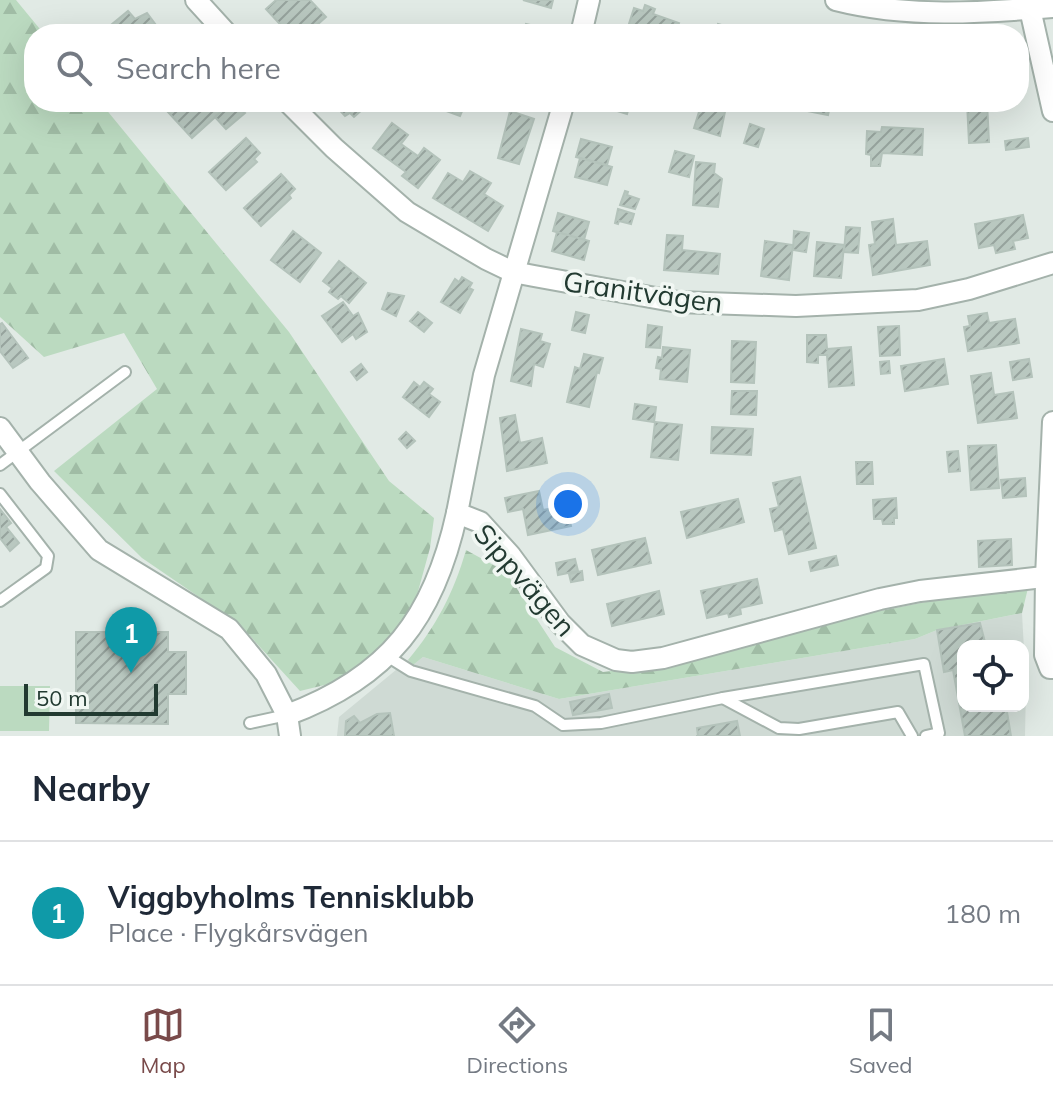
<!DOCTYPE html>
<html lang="en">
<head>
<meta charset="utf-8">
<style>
	body { margin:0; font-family:Mulish,sans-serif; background:#f2f2f3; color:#1f2937 }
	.controls { position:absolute; right:24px; bottom:24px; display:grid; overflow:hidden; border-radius:16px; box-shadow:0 8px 32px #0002 }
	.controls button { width:72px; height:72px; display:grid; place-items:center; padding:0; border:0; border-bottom:2px solid #e0e1e3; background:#fff; color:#1f2937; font:40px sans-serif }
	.scale { position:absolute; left:24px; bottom:20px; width:134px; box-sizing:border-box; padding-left:8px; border:4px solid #223a31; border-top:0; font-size:22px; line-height:28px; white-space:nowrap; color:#223a31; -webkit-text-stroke:6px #f1f7f3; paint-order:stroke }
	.you { position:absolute; left:568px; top:504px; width:28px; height:28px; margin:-20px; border:6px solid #fff; border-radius:50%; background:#1a73e8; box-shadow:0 0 0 12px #1a73e833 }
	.badge { display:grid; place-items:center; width:52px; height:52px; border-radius:50%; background:#794a4a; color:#fff; font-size:26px; font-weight:700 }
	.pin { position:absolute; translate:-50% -66px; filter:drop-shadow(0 2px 4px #0008) }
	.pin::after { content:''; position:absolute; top:42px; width:28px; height:24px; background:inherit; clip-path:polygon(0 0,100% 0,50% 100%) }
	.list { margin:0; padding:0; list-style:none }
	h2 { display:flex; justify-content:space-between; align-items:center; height:104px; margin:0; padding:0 32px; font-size:34px }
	h2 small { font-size:26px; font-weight:400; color:#747a83 }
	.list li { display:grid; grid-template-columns:52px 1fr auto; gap:24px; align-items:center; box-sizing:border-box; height:144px; padding:0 32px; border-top:2px solid #e0e1e3 }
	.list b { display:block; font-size:30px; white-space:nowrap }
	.list p { margin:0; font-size:26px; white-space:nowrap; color:#747a83 }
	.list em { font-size:26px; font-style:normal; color:#747a83 }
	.icon { flex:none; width:44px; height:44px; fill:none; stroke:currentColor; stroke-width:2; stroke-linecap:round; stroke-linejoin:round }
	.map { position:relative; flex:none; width:1053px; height:736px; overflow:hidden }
	.search { position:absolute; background:#fff; box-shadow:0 8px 32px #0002; left:24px; right:24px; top:24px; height:88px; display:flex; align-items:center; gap:20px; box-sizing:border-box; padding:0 28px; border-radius:32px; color:#747a83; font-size:30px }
	.sheet { height:248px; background:#fff }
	nav { display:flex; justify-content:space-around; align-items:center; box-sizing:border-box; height:112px; border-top:2px solid #e0e1e3; background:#fff; font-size:22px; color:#747a83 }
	nav a { display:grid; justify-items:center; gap:4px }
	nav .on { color:#794a4a }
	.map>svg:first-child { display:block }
	.built { fill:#cfdad4; fill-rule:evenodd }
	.green { fill:#bbdac0 }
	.forest { fill:url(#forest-firs) }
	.building { fill:url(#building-hatch); stroke:#b4c3bb; stroke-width:2 }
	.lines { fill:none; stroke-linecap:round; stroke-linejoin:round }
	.lane-casing { stroke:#a4b2ab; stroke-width:14 }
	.street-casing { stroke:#a4b2ab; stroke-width:24 }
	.lane { stroke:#fff; stroke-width:10 }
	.street { stroke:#fff; stroke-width:20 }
	.labels { text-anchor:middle; stroke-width:7; stroke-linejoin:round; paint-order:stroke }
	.street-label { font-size:28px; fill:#223a31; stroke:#f1f7f3 }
</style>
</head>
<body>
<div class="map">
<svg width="1053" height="736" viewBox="0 0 1053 736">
	<defs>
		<pattern id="forest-firs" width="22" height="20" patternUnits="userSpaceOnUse" patternTransform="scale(2)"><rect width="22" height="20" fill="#bbdac0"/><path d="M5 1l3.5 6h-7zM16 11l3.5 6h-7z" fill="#a0bca5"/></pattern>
		<pattern id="building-hatch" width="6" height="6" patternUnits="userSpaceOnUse" patternTransform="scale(2)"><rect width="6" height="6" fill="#b9c8c0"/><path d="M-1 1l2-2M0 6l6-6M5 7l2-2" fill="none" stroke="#96a39d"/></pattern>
	</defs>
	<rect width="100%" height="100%" fill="#e1eae5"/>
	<path class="built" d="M1022,613L1026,687L1025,736H337L339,717L408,660L414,664L423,657L559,699L915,639L937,630ZM963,646H1023V706H963Z"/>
	<path class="green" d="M0,686H50L49,731H0Z"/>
	<g class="forest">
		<path d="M0,0H16L44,34H34V102H100L289,332L389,481L434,518L430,548L409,624L349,679L300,691L240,625L142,558L54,471L157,389L124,333L44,357L0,317Z"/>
		<path d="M466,550L506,572L555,647L603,672L662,665L839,619L946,598L1028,588L1022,613L937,630L915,639L559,699L423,657L413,665L408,660C436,627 454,592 466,550Z"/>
	</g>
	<g class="building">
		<path d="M276,0H310L326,17L307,34H289L266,9Z"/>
		<path d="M523,0H553L551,8Z"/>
		<path d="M645,5L655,9L653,14L679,23L675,34H648L628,27L634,8L643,11Z"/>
		<path d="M128,11L135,19L147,13L159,29L155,32L156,34H100Z"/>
		<path d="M526,24L556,31L555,34H523Z"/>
		<path d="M718,24L735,29L733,34H715Z"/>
		<path d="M179,102H214L222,111L192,138L168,112Z"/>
		<path d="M232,102L245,113L226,129L215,117Z"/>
		<path d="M332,102H371L354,117L350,113L345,116Z"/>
		<path d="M449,102H466L460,116L446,111Z"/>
		<path d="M602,102H623L630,104L627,114L601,106Z"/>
		<path d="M702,102H727L720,136L694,128Z"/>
		<path d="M794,102H831L828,115L792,108Z"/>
		<path d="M967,102H987L989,142L969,143Z"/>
		<path d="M510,111L534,119L519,164L498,158Z"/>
		<path d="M392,123L408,135L401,144L418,156L424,148L440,160L418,188L402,176L406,172L373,148Z"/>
		<path d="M750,124L764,129L758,147L744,143Z"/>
		<path d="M882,127L923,129L922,155L882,153L880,166H871V155L866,154L867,131L881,132Z"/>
		<path d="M246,138L260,153L254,159L257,162L226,190L209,172Z"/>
		<path d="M1028,138L1029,147L1006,150L1005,141Z"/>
		<path d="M581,139L612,147L607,165L576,157Z"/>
		<path d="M675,151L694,156L689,177L669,172Z"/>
		<path d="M580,158L612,167L607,185L575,177Z"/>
		<path d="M696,162L715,164L714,173L722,179L718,207L693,205Z"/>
		<path d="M470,171L491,183L484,194L503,206L488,231L433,198L448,173L463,182Z"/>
		<path d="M281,174L295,189L289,195L291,198L261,226L244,208Z"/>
		<path d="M625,191L628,192L627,195L639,199L635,209L620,205Z"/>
		<path d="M618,209L634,214L631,224L619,221L618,224L615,223Z"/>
		<path d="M558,213L589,222L584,240L553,231Z"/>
		<path d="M1023,215L1028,238L1013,241L1015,249L996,253L994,245L979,248L975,224Z"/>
		<path d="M893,219L896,245L927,241L930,265L873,275L869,245L875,244L872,222Z"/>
		<path d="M846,227L860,228L858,253L844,252Z"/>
		<path d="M293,231L321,253L300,282L271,260Z"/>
		<path d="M794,231L809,233L806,252L793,250Z"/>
		<path d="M557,232L589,241L584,260L552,251Z"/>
		<path d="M667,235L683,236L682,250L720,254L718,274L664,270Z"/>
		<path d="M765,241L793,245L789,280L761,276Z"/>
		<path d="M817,242L844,245L841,278L814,276Z"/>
		<path d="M339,261L366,283L349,303L341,296L338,299L329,292L332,288L323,281Z"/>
		<path d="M462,277L472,283L469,288L473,290L460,313L441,302L455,279L459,282Z"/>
		<path d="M388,293L404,296L396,316L382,309Z"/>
		<path d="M343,302L353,316L358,313L367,332L356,339L353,334L342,342L322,316Z"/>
		<path d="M418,312L432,323L424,332L410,321Z"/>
		<path d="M576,312L589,315L585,333L572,330Z"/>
		<path d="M987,313L989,323L1015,319L1019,343L968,351L964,327L970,326L968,316Z"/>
		<path d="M2,323L28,358L13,368L0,351V324Z"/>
		<path d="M648,325L662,327L660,348L646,347Z"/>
		<path d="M899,326L900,355L880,356L878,327Z"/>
		<path d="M521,329L542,334L540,341L550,344L543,367L534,364L531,386L511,381Z"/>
		<path d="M807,335H826L827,349L851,347L854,385L829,387L827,355H818V363L807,362Z"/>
		<path d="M732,341L756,342L754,383L731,382Z"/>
		<path d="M663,347L690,350L687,382L660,379L661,369L656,368L658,357L662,358Z"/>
		<path d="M584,354L603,358L599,373L597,372L589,407L567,402L575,367L580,369Z"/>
		<path d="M944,359L948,384L905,391L901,366Z"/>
		<path d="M1029,359L1032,377L1013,380L1010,362Z"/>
		<path d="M889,361L890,373L881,374L880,362Z"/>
		<path d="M361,364L367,372L357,380L351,372Z"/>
		<path d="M991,373L994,395L1013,392L1017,418L978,423L971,376Z"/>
		<path d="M414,382L420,387L424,382L433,389L429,394L440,402L429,417L403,397Z"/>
		<path d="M732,391H757L756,415L731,414Z"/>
		<path d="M635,404L656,407L654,422L633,419Z"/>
		<path d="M515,415L520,443L542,438L547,463L507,471L500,418Z"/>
		<path d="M655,422L682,425L678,460L651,457Z"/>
		<path d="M712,427L753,429L751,455L711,453Z"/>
		<path d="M406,432L415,441L407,448L399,439Z"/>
		<path d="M996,445L999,488L971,490L968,446Z"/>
		<path d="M958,451L960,471L949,472L947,452Z"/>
		<path d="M856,462H872L873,484H857Z"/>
		<path d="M800,477L816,548L789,554L783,529L775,531L770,509L779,507L773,483Z"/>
		<path d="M1025,478L1026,496L1003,498L1001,480Z"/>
		<path d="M539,491L543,510L566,506L571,526L528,535L523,509L508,512L505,498Z"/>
		<path d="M896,498L897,518H894V524H883L882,519H874L873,500Z"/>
		<path d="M738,499L744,522L687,538L681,512Z"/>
		<path d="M0,509L11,523L6,527L19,543L10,551L0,538Z"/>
		<path d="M645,538L651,563L598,575L592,550Z"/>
		<path d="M1011,539L1012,565L979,567L978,541Z"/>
		<path d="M836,556L838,565L811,571L809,562Z"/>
		<path d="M575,559L578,571L558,575L556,563Z"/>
		<path d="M582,571L583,580L571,582L569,574Z"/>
		<path d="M757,579L762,603L740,608L741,614L729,617L728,613L707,618L701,591Z"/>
		<path d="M659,591L664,614L612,626L607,604Z"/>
		<path d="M980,623L986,646H963V706H1006L1011,736H965L953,670L944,672L937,630Z"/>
		<path d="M76,632H168V652H186V694H168V724L76,723Z"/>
		<path d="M609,694L612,708L573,715L570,702Z"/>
		<path d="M390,713L394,736H345L346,721L354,716L360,723L377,714Z"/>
		<path d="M737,721L740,736H696H698L697,728Z"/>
	</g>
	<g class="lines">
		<defs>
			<g id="lane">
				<path d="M0,465L125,372"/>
				<path d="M0,494L48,556L46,568L0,601"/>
				<path d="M387,656L411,671L535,706L563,725L601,723L723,698L924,664L939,733L926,736"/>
				<path d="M723,698L779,728L799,729L898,712L912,736"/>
				<path d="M250,723L287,715"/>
			</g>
			<g id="street">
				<path d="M196,0L227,34"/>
				<path d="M836,0C907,18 981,13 1053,7"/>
				<path d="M1028,0L1053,111"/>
				<path d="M581,34L589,0"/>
				<path d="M288,102L334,148L407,212L486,259L513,272L534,276L678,302L796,306L918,300L969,289L1053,263"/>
				<path d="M564,102L484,375L457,513L480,522L510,555L560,623L582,645L616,660L632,662L663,658L880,599L920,591L1053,576"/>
				<path d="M1053,422L1046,577L1045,655L1050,668H1053"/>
				<path d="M0,428L40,482L99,550L229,629L266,674L287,715L290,736"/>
				<path d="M287,715C389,677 434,618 457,513"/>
			</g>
		</defs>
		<use href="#lane" class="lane-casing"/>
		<use href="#street" class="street-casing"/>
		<use href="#lane" class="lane"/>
		<use href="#street" class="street"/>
	</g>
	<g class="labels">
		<g class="street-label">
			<text transform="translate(643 292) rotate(8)" y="10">Granitvägen</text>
			<text transform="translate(525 580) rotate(49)" y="10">Sippvägen</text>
		</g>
	</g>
</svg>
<div class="controls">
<button><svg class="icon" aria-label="locate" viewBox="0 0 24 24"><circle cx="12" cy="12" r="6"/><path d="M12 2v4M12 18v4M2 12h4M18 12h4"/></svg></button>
</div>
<div class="scale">50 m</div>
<div class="you"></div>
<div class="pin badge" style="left:131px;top:673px;background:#0f9aa8">1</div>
<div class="search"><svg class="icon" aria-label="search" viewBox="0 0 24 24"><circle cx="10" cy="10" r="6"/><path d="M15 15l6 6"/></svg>Search here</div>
</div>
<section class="sheet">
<h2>Nearby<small></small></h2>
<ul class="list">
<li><span class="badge" style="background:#0f9aa8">1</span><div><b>Viggbyholms Tennisklubb</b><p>Place · Flygkårsvägen</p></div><em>180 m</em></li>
</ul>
</section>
<nav>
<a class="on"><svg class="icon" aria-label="map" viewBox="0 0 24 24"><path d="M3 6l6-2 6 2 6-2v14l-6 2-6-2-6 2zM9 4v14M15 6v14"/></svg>Map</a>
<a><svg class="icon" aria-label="directions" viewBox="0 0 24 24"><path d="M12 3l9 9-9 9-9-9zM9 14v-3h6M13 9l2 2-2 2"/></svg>Directions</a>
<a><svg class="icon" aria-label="saved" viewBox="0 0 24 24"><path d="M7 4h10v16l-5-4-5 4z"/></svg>Saved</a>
</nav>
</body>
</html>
